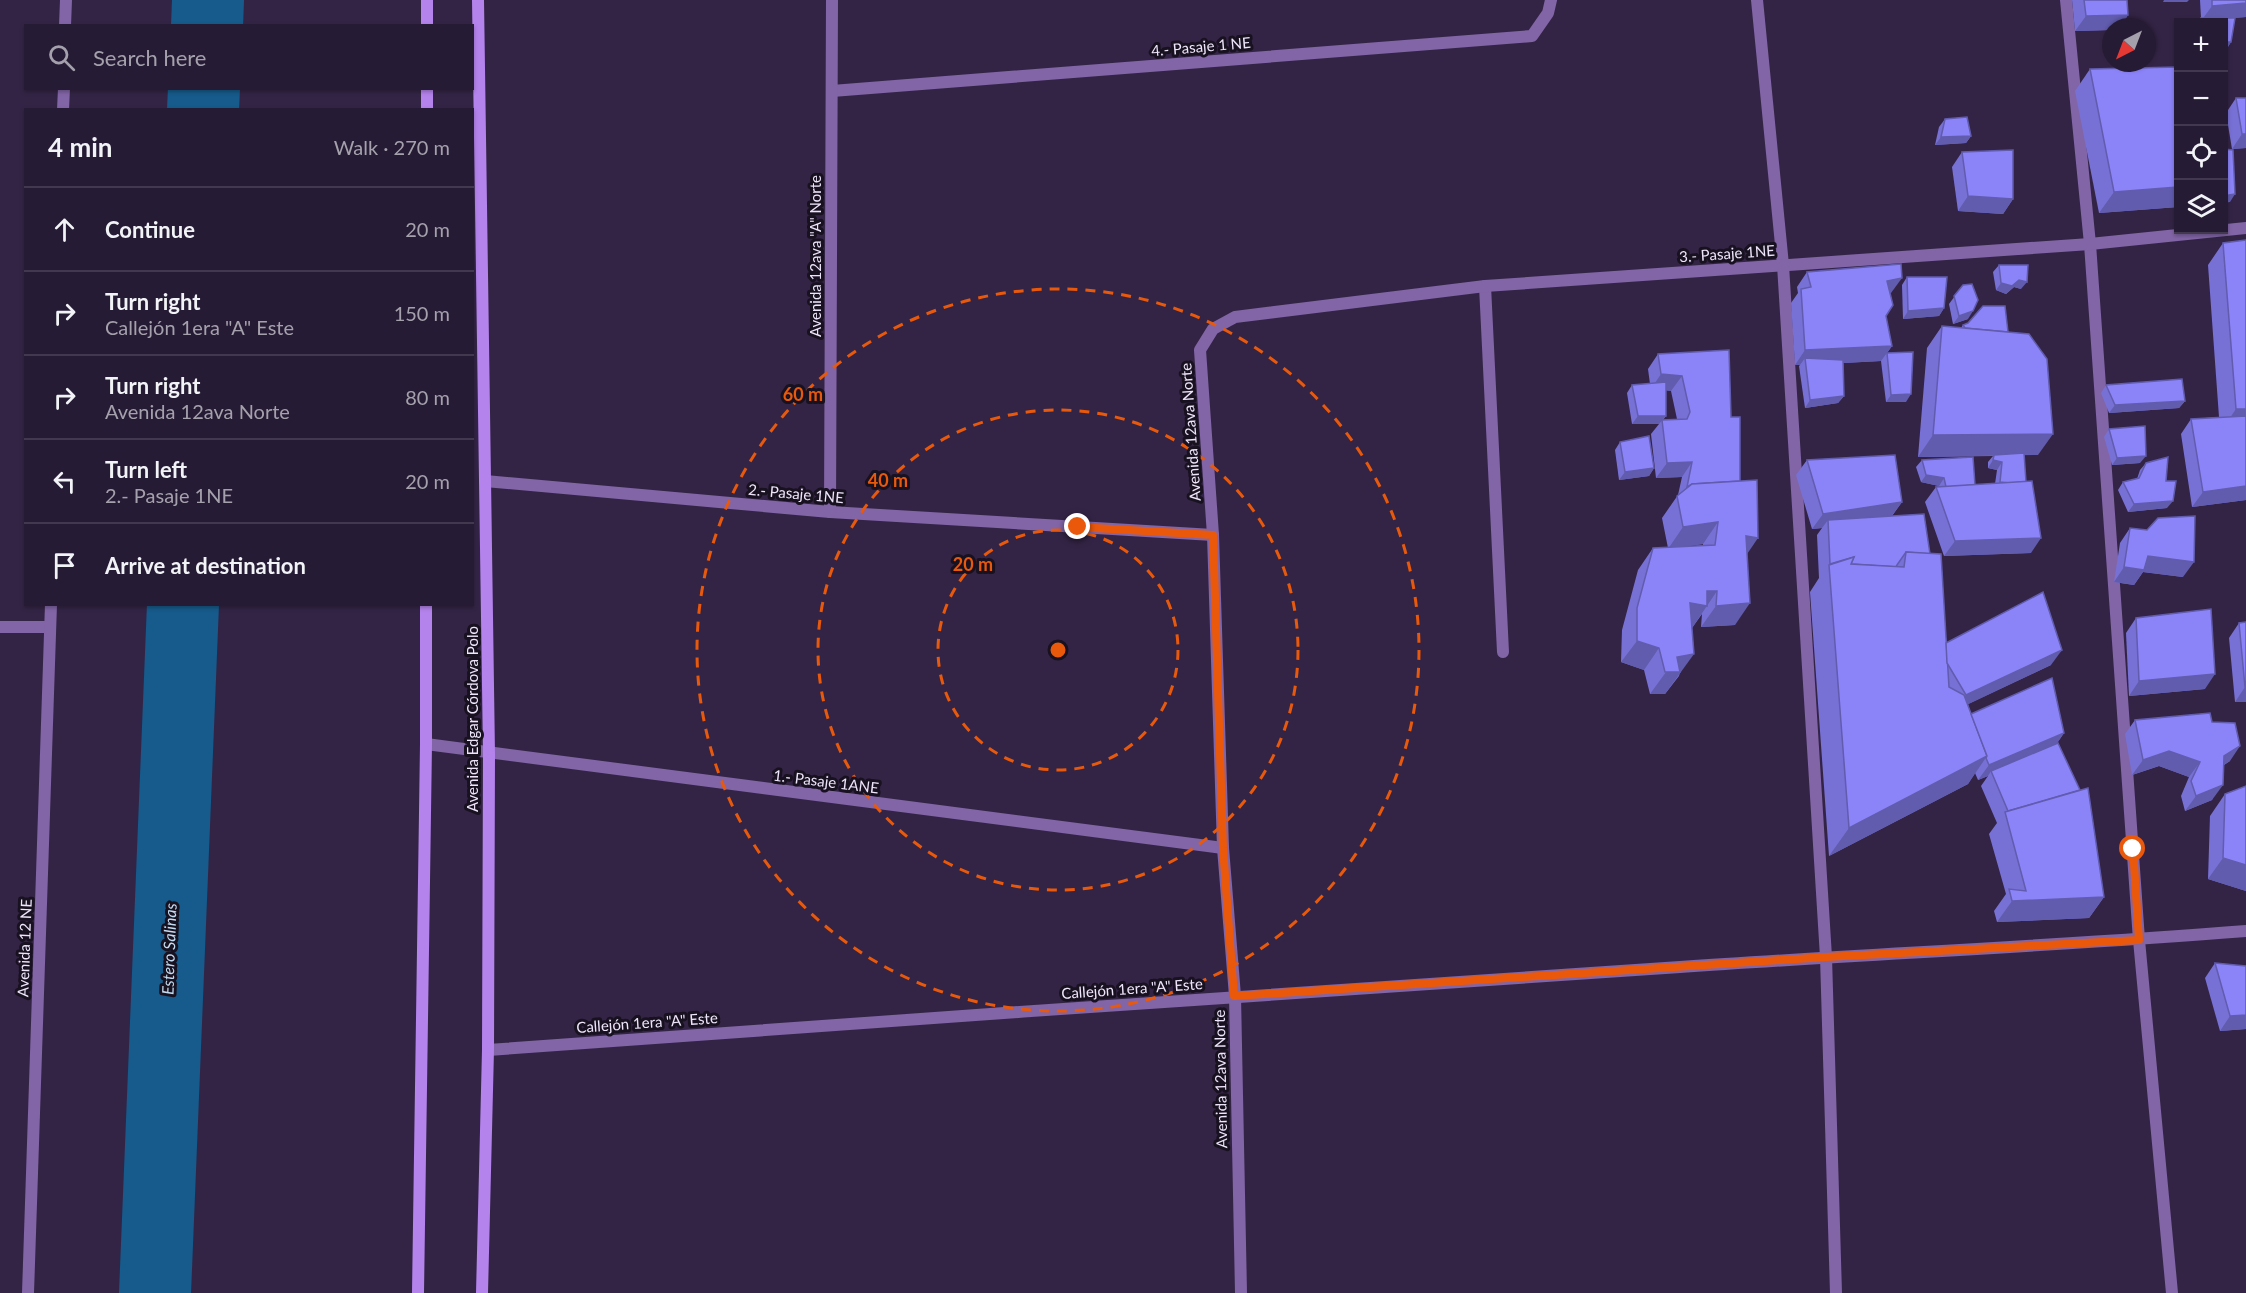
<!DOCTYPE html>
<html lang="en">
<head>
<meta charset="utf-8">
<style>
	body { margin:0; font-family:Lato,sans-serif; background:#2e243c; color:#f1f3f6 }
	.controls { position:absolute; right:18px; top:18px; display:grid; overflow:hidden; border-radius:0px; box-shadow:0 2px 4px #0004 }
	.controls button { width:54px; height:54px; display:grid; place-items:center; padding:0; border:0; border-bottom:2px solid #42394f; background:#261b34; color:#f1f3f6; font:30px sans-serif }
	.compass { position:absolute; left:2102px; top:18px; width:54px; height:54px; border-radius:50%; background:#261b34; box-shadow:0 2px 4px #0004; rotate:222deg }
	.stop { position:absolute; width:18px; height:18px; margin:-14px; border:4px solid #ea580c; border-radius:50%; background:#fff }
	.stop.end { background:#ea580c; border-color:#fff; box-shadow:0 2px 6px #0008 }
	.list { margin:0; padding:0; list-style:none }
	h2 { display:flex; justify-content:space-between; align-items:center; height:78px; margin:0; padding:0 24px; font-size:26px }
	h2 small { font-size:20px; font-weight:400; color:#a4a1ac }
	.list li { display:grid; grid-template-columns:39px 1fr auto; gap:18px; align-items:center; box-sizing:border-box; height:84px; padding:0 24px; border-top:2px solid #42394f }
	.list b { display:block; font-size:22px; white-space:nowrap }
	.list p { margin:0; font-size:20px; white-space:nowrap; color:#a4a1ac }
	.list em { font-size:20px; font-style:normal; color:#a4a1ac }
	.icon { flex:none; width:33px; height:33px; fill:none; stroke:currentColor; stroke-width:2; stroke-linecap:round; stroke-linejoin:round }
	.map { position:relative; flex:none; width:2246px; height:1293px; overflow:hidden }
	.search { position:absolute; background:#261b34; box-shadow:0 2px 4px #0004; left:24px; top:24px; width:450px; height:66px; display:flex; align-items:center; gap:15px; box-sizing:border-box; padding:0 21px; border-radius:0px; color:#a4a1ac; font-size:22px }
	.panel { position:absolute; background:#261b34; box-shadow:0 2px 4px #0004; left:24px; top:108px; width:450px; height:498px; border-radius:0px }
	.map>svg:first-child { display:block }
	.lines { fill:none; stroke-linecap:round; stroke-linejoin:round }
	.river { stroke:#165b8b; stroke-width:72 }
	.street { stroke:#8265a6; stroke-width:12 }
	.secondary { stroke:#b483ec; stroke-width:12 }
	.wall { fill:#7871d5; fill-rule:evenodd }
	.shaded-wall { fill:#615cae }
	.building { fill:#8b83f8; stroke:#615cae; stroke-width:1.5 }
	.route { stroke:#ea580c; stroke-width:8 }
	.ring { fill:none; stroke:#e8590c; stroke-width:3; stroke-dasharray:10 8 }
	.labels { text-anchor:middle; stroke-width:6; stroke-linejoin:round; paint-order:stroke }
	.street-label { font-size:15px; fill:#eee5fa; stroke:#181120 }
	.water-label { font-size:16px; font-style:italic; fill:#c4ddf2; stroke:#181120 }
	.centre { fill:#e8590c; stroke:#181120; stroke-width:3 }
	.ring-label { font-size:18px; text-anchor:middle; font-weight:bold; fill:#e8590c; stroke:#181120; stroke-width:6; stroke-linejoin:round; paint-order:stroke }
</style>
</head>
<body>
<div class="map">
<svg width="2246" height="1293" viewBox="0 0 2246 1293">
	<rect width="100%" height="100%" fill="#332445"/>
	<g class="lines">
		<g class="river">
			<path d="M207,26L208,0"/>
			<path d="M203,110L204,88"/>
			<path d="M155,1293L183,604"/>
		</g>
		<g class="street">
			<path d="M1757,0L1783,265L1826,957L1836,1293"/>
			<path d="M2066,0L2090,244L2139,940L2172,1293"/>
			<path d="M65,26L66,0"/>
			<path d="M832,91L1532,36L1548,13L1551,0"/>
			<path d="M63,110L64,88"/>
			<path d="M1485,286L1503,652"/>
			<path d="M485,481L830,512L1213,535"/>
			<path d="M830,512L832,0"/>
			<path d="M0,627H50"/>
			<path d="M426,744L1223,848"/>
			<path d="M488,1050C885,1021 1283,993 1680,967C1869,954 2058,946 2246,931"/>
			<path d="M28,1293L51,604"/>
			<path d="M1241,1293L1235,996L1223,848L1213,535L1200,350L1213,329L1235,317L1485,286L2090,244L2246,228"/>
		</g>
		<g class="secondary">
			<path d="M478,0L489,754L488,1050L482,1293"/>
			<path d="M427,26V0"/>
			<path d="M427,110V88"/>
			<path d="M418,1293L426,744V604"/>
		</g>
	</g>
	<g class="wall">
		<path d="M2072,0H2127L2128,15L2120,27H2111V30L2075,31Z"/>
		<path d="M2200,0H2246V17L2232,18L2231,42L2226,50H2223V22H2198L2201,18Z"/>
		<path d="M2090,69L2178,207L2099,213L2075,91Z"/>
		<path d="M2236,98H2246V148L2232,149L2226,113Z"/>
		<path d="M1945,119L1971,136L1966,143L1935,145L1939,127Z"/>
		<path d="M1962,152L2013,199L2003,214L1958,211L1952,167Z"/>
		<path d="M2223,243L2246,500L2192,507L2181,434L2191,419L2219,417L2208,265Z"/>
		<path d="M1999,265L2021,289L2014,287L2006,294L1996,290L1993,272Z"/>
		<path d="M1807,272L1891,293H1890L1886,316L1892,346L1887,353L1906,402H1886L1881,361L1843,363L1844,396L1838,403L1805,408L1799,366L1800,365H1795L1791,303L1798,293L1797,287Z"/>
		<path d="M1907,277L1944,308L1939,316L1903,319L1902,285Z"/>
		<path d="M1963,285L1968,319L1953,324L1949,304Z"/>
		<path d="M1963,325L2008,332L2038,455H2024L2031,553L1944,556L1925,502L1936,487H1939V486L1921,482L1916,467L1922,460L1975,485L1995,484L1997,470L1988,468V462L1993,456L1918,457L1927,348L1942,326L1961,328Z"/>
		<path d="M1658,354L1731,417L1740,481L1747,554L1735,625L1701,627L1702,614L1692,628L1679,676L1665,694H1650L1644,670L1621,662L1622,630L1638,570L1653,548H1668L1662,518L1678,495L1682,477L1656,478L1651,434L1659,424H1632L1627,393L1632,385L1650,384L1648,369ZM1666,390L1671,391L1677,419L1663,420L1666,416ZM1703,544V546L1679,547Z"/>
		<path d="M2106,385L2185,401L2179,408L2109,413L2101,393Z"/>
		<path d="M2109,429L2140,463L2112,465L2104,437Z"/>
		<path d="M1620,442L1654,468L1649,476L1619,480L1615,450Z"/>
		<path d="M1807,460L1902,502L1892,516L1930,554L1946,643L2051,665L1968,704L1971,714L2064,733L2057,743L2104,897L2089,918L1997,922L1994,911L2006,894L1989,834L1997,823L1981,786L1988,776L1978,780L1975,773L1968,784L1829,856L1810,592L1819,578L1817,535L1822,528L1812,529L1796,475Z"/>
		<path d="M2146,463L2166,481L2167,508L2128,512L2118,490L2123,482L2137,479L2140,470Z"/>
		<path d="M2130,528L2183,577L2143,572L2134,585L2114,582L2120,543Z"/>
		<path d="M2136,618L2205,689L2129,696L2126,633Z"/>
		<path d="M2246,622V702H2235L2229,638L2239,623Z"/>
		<path d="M2135,720L2212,722L2230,761L2224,765L2212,800L2185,811L2181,796L2189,777L2159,766L2132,775L2125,734Z"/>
		<path d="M2246,786V891L2208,879L2210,816L2225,794Z"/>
		<path d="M2215,963L2246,1029L2220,1031L2205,978Z"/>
	</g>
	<g class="shaded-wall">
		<path d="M2164,0H2189L2187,2H2163Z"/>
		<path d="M2246,3V17L2201,21L2212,6Z"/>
		<path d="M2128,15L2120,27H2111V30L2075,31L2086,16Z"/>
		<path d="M2223,42H2231L2226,50H2223Z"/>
		<path d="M2242,134H2246V148L2232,149Z"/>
		<path d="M1971,136L1966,143L1935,145L1941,137Z"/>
		<path d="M2178,187V207L2099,213L2114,192Z"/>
		<path d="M2235,194L2230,202L2223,203V196Z"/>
		<path d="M1968,196L2013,199L2003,214L1958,211Z"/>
		<path d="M1902,278L1891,293L1876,295L1887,281Z"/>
		<path d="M2019,280L2027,282L2021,289L2014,287L2006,294L1996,290L2001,283Z"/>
		<path d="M1944,308L1939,316L1903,319L1908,311Z"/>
		<path d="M1973,311L1968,319L1953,324L1959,316Z"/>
		<path d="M1892,346L1881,361L1806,365L1805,358L1800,365H1795L1805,350Z"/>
		<path d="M1661,374L1682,376L1671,391L1651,389Z"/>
		<path d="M1911,394L1906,402H1886L1891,395Z"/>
		<path d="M1844,396L1838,403L1805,408L1810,400Z"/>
		<path d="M2185,401L2179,408L2109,413L2115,405Z"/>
		<path d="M2236,409H2246V430L2221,431Z"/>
		<path d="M1638,416H1666L1659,424H1632Z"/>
		<path d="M2053,434L2038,455L1918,457L1933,435Z"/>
		<path d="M2146,456L2140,463L2112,465L2117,458Z"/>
		<path d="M1993,460L2002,462L1997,470L1988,468Z"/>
		<path d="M1692,462L1682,477L1656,478L1667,463Z"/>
		<path d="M1654,468L1649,476L1619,480L1625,472Z"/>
		<path d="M1926,475L1944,478L1939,486L1921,482Z"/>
		<path d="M2246,486V500L2192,507L2203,492Z"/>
		<path d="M2173,501L2167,508L2128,512L2134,504Z"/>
		<path d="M1902,502L1891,517L1828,520L1822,528L1812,529L1823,514Z"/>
		<path d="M1718,522L1703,544L1668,549L1683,527Z"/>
		<path d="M1746,536L1758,538L1743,560Z"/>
		<path d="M2041,538L2031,553L1944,556L1955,541Z"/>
		<path d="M2148,556L2194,562L2183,577L2143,572L2134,585L2114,582L2124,567Z"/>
		<path d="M1707,591H1717L1692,628L1690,603Z"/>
		<path d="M1750,603L1735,625L1701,627L1716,606Z"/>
		<path d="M1637,641L1659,648L1644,670L1621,662Z"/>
		<path d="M2062,650L2051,665L1956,710L1966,695Z"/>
		<path d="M1694,654L1665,694H1650L1677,657Z"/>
		<path d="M2215,674L2205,689L2129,696L2139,681Z"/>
		<path d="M2245,687H2246V702H2235Z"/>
		<path d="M2064,733L2054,748L1991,771L1988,776L1978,780L1989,765Z"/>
		<path d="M2240,746L2230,761L2214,771L2224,756Z"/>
		<path d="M2169,751L2200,762L2189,777L2159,766L2132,775L2143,760Z"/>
		<path d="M1987,756L1968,784L1829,856L1849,828Z"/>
		<path d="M2223,785L2212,800L2185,811L2196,796Z"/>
		<path d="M2223,858L2246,865V891L2208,879Z"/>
		<path d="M2104,897L2089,918L1997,922L2012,901Z"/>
		<path d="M2246,1015V1029L2220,1031L2230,1016Z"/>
	</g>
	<g class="building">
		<path d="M2084,0H2127L2128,15L2086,16Z"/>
		<path d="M2212,0H2246V3L2212,6Z"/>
		<path d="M2201,18H2235L2231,42H2223V22H2202Z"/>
		<path d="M2178,67V187L2114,192L2090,69Z"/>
		<path d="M2236,98H2246V134H2242Z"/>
		<path d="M1967,117L1971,136L1941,137L1945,119Z"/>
		<path d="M2223,149L2233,150L2235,194L2223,196V187L2227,183L2223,165Z"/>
		<path d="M2013,150V199L1968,196L1962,152Z"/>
		<path d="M2223,165L2227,183H2223Z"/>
		<path d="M2246,240V409H2236L2223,243Z"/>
		<path d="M1901,264L1902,278L1887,281L1893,305L1886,316L1892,346L1805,350L1801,289L1811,287L1807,272Z"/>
		<path d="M1999,265H2028L2027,282L2019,280L2012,286L2001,283Z"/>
		<path d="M1907,277H1947L1944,308L1908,311Z"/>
		<path d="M1972,284L1978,300L1973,311L1959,316L1954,296L1963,285Z"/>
		<path d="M1983,306H2005L2008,332L1965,328L1963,325L1968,323Z"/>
		<path d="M1942,326L2029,334L2047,359L2053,434L1933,435Z"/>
		<path d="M1729,350L1731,417H1740V481L1692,484L1687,487L1692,462L1667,463L1662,420L1687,419L1690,412L1682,376L1661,374L1658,354Z"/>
		<path d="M1913,352L1911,394L1891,395L1887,353Z"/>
		<path d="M1805,358L1843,360L1844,396L1810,400Z"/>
		<path d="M2182,379L2185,401L2115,405L2106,385Z"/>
		<path d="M1666,382V416H1638L1632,385Z"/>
		<path d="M2246,416V486L2203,492L2191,419Z"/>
		<path d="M2145,426L2146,456L2117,458L2109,429Z"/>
		<path d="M1649,436L1654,468L1625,472L1620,442Z"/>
		<path d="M2024,453L2026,482L2010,483L2000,482L2002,462L1993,460L1994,455Z"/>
		<path d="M1895,455L1902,502L1823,514L1807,460Z"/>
		<path d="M1973,457L1975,485L1946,487L1944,478L1926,475L1922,460Z"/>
		<path d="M2168,457L2166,481H2176L2173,501L2134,504L2123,482L2139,478L2146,463Z"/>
		<path d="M1757,480L1758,538L1746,536L1750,603L1716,606L1717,591H1707V606L1690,603L1694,654L1677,657L1680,672H1665L1659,648L1637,641V608L1653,548L1715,545L1718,522L1683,527L1677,496L1692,484Z"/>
		<path d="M2032,481L2041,538L1955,541L1936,487Z"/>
		<path d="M1924,514L1930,554L1906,552L1897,565L1896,567L1851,564L1854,557L1830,564L1828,520Z"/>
		<path d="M2195,516L2194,562L2148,556L2144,570L2124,567L2130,528L2147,530L2158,518Z"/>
		<path d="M1906,552L1941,554L1949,687L1964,695L1987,756L1849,828L1829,565L1854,557L1851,564L1904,567Z"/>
		<path d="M2043,592L2062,650L1966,695L1947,663L1946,643Z"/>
		<path d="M2211,609L2215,674L2139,681L2136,618Z"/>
		<path d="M2246,622V687H2245L2239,623Z"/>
		<path d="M2052,678L2064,733L1989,765L1986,758L1987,756L1971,714Z"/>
		<path d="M2210,713L2212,722L2235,723L2240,746L2224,756L2223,785L2196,796L2191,781L2200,762L2169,751L2143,760L2135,720Z"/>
		<path d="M2058,743L2080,790L2008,811L1991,771Z"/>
		<path d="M2246,786V865L2223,858L2225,794Z"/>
		<path d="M2088,788L2104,897L2012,901L2009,889L2026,891L2005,812Z"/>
		<path d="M2215,963L2246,966V1015L2230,1016Z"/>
	</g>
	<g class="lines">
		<path class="route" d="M1078,527L1213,535L1223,848L1234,996L1826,957L2139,940L2133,849"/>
	</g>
	<g class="ring">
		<circle cx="1058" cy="650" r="120"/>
		<circle cx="1058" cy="650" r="240"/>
		<circle cx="1058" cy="650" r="361"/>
	</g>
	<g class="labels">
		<g class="street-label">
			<text transform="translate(1201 47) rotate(-5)" y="5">4.- Pasaje 1 NE</text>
			<text transform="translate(1727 254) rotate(-4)" y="5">3.- Pasaje 1NE</text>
			<text transform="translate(816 256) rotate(-90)" y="5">Avenida 12ava "A" Norte</text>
			<text transform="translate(1191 432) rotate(-94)" y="5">Avenida 12ava Norte</text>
			<text transform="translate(796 494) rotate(5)" y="5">2.- Pasaje 1NE</text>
			<text transform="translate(473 719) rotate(-90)" y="5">Avenida Edgar Córdova Polo</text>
			<text transform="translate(826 782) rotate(7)" y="5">1.- Pasaje 1ANE</text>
			<text transform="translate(25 948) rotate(-88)" y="5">Avenida 12 NE</text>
			<text transform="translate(1132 989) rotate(-4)" y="5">Callejón 1era "A" Este</text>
			<text transform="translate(647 1023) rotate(-4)" y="5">Callejón 1era "A" Este</text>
			<text transform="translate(1221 1079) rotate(-91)" y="5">Avenida 12ava Norte</text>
		</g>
		<g class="water-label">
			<text transform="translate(169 949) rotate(-88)" y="6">Estero Salinas</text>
		</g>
	</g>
	<circle cx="1058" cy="650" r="9" class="centre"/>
	<g class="ring-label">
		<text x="803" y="401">60 m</text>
		<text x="888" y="487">40 m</text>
		<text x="973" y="571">20 m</text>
	</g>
</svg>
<div class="controls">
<button>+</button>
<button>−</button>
<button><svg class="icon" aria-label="locate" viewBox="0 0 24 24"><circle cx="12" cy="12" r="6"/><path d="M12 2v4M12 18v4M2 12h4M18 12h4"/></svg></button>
<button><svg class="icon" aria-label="layers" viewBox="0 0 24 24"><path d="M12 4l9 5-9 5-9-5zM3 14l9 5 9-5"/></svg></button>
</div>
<svg class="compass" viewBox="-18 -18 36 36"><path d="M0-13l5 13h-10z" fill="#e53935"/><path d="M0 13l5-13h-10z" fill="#a4a1ac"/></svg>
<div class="stop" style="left:2133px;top:849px"></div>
<div class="stop end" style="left:1078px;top:527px"></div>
<div class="search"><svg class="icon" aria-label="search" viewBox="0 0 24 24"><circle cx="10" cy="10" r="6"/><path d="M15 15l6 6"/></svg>Search here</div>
<section class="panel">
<h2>4 min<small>Walk · 270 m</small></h2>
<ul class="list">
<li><svg class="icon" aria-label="ahead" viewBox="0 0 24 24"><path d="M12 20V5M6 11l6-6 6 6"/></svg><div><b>Continue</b></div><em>20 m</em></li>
<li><svg class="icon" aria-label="right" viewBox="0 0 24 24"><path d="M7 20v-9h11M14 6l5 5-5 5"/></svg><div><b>Turn right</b><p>Callejón 1era &quot;A&quot; Este</p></div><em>150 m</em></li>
<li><svg class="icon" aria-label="right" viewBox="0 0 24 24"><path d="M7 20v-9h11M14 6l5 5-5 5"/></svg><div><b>Turn right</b><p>Avenida 12ava Norte</p></div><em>80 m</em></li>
<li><svg class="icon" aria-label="left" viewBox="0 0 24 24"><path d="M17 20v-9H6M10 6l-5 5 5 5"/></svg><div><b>Turn left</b><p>2.- Pasaje 1NE</p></div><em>20 m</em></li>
<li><svg class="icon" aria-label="arrive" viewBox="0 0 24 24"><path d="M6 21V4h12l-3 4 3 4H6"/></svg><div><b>Arrive at destination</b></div></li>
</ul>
</section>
</div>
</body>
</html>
